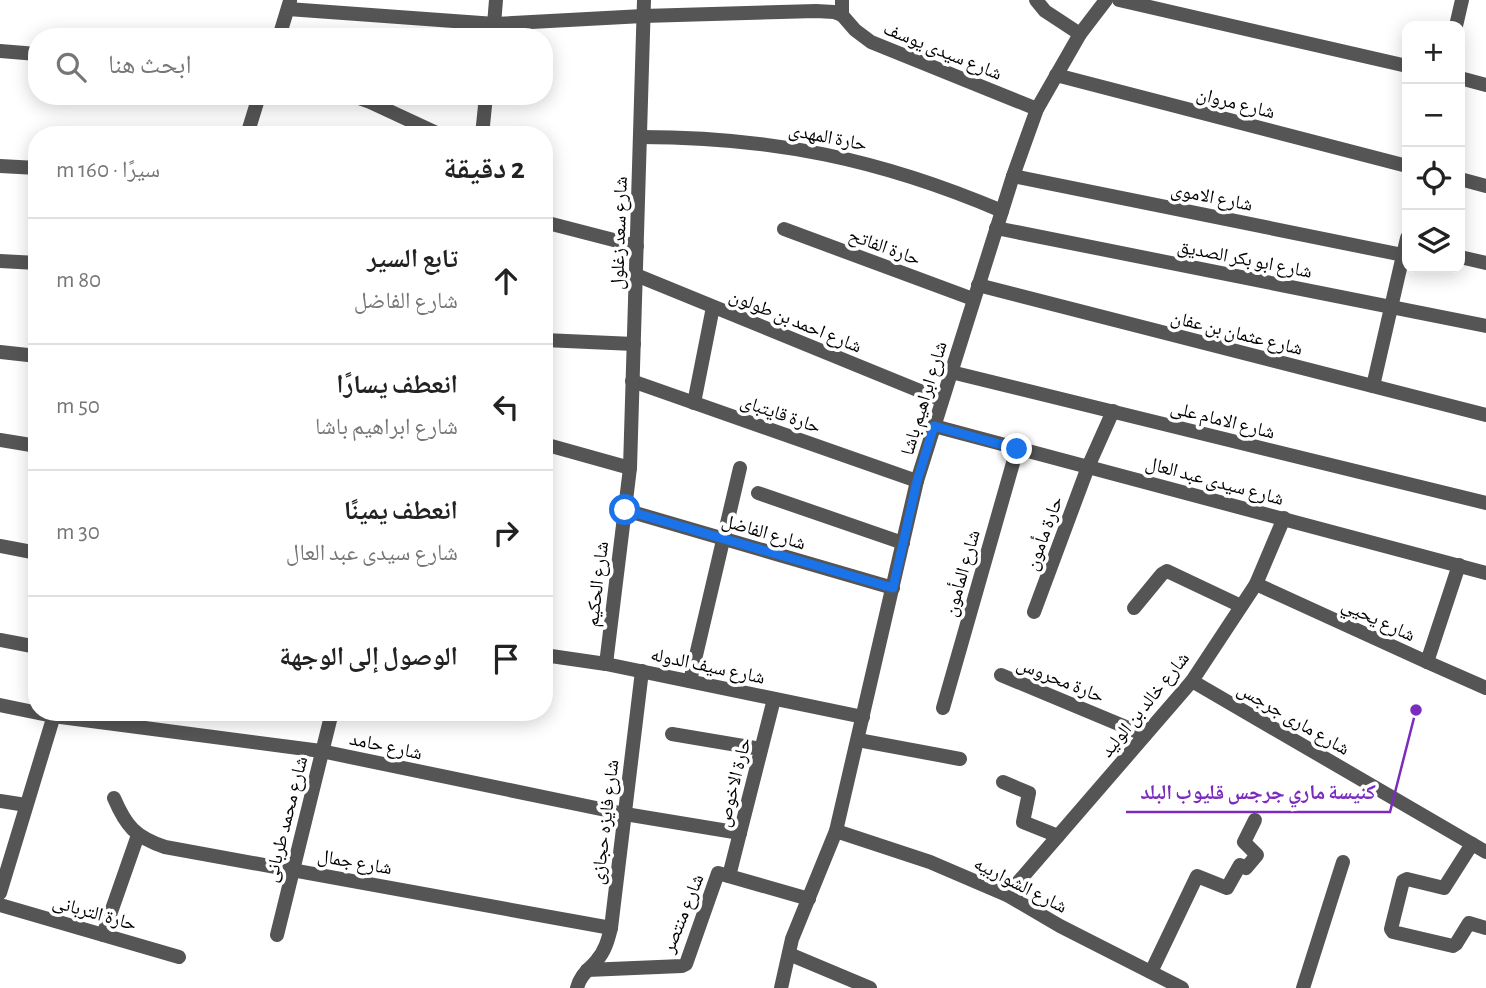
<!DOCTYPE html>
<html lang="ar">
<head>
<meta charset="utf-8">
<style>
	body { margin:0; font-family:"Alegreya Sans","Noto Naskh Arabic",sans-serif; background:#f2f2f2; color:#222; direction:rtl }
	.controls { position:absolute; right:21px; top:21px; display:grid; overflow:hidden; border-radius:14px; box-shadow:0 4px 18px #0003 }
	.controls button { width:63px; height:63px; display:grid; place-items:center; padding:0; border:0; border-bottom:2px solid #e0e0e0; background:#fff; color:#222; font:35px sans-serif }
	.stop { position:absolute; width:21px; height:21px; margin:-16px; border:5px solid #1a73e8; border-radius:50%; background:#fff }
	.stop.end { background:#1a73e8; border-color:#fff; box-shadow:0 2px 7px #0008 }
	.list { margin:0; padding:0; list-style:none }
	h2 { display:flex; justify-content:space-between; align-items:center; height:91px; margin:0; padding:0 28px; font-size:30px }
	h2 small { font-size:23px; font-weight:400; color:#767676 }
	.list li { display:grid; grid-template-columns:46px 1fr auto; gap:21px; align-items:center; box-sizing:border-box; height:126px; padding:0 28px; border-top:2px solid #e0e0e0 }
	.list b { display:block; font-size:26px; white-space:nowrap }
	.list p { margin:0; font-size:23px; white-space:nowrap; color:#767676 }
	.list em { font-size:23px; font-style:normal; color:#767676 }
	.icon { flex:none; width:38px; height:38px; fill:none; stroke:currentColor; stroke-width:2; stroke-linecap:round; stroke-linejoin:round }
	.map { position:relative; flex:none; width:1486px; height:988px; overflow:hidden; direction:ltr }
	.search { position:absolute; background:#fff; box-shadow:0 4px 18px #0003; left:28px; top:28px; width:525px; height:77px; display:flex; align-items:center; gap:18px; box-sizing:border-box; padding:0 24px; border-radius:28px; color:#767676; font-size:26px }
	.panel { position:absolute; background:#fff; box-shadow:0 4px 18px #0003; left:28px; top:126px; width:525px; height:595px; border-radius:28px; direction:rtl }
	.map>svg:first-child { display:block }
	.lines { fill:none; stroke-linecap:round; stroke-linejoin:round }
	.street { stroke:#555; stroke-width:14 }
	.route { stroke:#1a73e8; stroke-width:9 }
	.labels { text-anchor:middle; stroke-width:7; stroke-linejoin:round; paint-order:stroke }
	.street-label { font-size:19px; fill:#000; stroke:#fff }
	.leader { fill:none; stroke:#7b2cbf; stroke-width:2.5 }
	.callout-dot { fill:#7b2cbf; stroke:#fff; stroke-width:2.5 }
	.callout-label { font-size:21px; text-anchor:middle; font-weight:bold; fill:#7b2cbf; stroke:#fff; stroke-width:7; stroke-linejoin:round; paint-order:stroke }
</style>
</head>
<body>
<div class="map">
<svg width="1486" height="988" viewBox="0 0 1486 988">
	<rect width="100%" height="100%" fill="#fff"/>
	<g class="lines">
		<g class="street">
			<path d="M1036,0L1045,11L1080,34"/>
			<path d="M1119,0L1407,66"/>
			<path d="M288,9L495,24L643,16L816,11L834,12L842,15"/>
			<path d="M842,15L855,30L871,42L1037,109"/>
			<path d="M842,15V0"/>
			<path d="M1456,26L1462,0"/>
			<path d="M279,37L290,1"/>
			<path d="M493,37L496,0"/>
			<path d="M0,51L37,54"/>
			<path d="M1056,75L1407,166"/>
			<path d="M1460,78L1486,85"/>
			<path d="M353,96L370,102L441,135"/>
			<path d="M247,135L259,96"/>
			<path d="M482,135L486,96"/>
			<path d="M640,137C772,137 880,159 1002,211"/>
			<path d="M0,166L37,168"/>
			<path d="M1013,176L1403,255"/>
			<path d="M1460,179L1486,186"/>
			<path d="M544,222L637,246"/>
			<path d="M996,228L1486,326"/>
			<path d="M784,229L973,299"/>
			<path d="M1460,257L1486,263"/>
			<path d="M0,261L37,263"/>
			<path d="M636,275L942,400"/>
			<path d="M978,285L1486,415"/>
			<path d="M544,340L634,344"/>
			<path d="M0,352L37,356"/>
			<path d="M951,372L1486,503"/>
			<path d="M632,381L917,481"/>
			<path d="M1373,386L1407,238"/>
			<path d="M694,403L713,307"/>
			<path d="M934,426L1486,573"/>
			<path d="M0,440L37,446"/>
			<path d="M544,444L630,468"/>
			<path d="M758,493L903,543"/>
			<path d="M625,510L893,588"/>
			<path d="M0,546L37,553"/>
			<path d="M1256,584L1427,662L1486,688"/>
			<path d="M1134,608L1162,574L1167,571L1241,606"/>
			<path d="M1034,612L1088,467L1113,411"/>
			<path d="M0,640L37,647"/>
			<path d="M544,655L606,664L863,717"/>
			<path d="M1427,662L1459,565"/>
			<path d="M606,664L630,468L644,0"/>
			<path d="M1001,675L1145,735"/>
			<path d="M690,681L740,468"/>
			<path d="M1192,681L1486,852"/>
			<path d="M0,705L53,716L321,751L625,814L740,833"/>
			<path d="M943,708L1017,449"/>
			<path d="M672,734L761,749"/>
			<path d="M858,740L960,759"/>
			<path d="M1003,782L1029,793L1023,822L1058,836"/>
			<path d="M114,798C126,826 135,837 165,847L611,928"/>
			<path d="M0,801L26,805"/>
			<path d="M836,831L930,862L1007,895L1060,926L1182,988"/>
			<path d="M1472,844L1444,888L1407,879L1403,881L1391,929L1393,932L1453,946L1456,944L1469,923L1486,928"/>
			<path d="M729,876L774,699"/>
			<path d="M0,893L55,712"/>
			<path d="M1007,895L1192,681L1256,584L1284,518"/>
			<path d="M0,905L179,957"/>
			<path d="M103,935L138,835"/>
			<path d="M277,935L332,712"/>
			<path d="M789,954L870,988"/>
			<path d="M587,970L682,966L686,964L718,873L809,899"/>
			<path d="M1151,972L1197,876L1227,888L1240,865L1246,868L1257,855L1244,842L1255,820"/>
			<path d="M577,988C580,975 589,970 597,960C605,951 608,940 611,928L642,671"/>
			<path d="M781,988L792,939L836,831L917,481L1013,176L1037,109L1080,34L1106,0"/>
			<path d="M1303,988L1343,862"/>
		</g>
	</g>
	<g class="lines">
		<path class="route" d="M625,510L893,588L917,481L934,426L1017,449"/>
	</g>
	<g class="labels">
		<g class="street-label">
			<text transform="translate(943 50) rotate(22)" y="7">شارع سيدى يوسف</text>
			<text transform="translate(1236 102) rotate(14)" y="7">شارع مروان</text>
			<text transform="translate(828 136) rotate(11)" y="7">حارة المهدى</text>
			<text transform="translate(1212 196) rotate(11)" y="7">شارع الاموى</text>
			<text transform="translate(618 233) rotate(-88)" y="7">شارع سعد زغلول</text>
			<text transform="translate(885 246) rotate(20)" y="7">حارة الفاتح</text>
			<text transform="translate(1245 258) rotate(11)" y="7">شارع ابو بكر الصديق</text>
			<text transform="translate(796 320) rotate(22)" y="7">شارع احمد بن طولون</text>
			<text transform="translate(1237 332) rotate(14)" y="7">شارع عثمان بن عفان</text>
			<text transform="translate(923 398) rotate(-73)" y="7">شارع ابراهيم باشا</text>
			<text transform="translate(781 413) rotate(19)" y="7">حارة قايتباى</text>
			<text transform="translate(1223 419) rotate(14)" y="7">شارع الامام على</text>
			<text transform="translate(1215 480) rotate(15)" y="7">شارع سيدى عبد العال</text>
			<text transform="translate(764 531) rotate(16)" y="7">شارع الفاضل</text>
			<text transform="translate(1043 533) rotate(-70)" y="7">حارة مأمون</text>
			<text transform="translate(961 573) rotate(-74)" y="7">شارع المأمون</text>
			<text transform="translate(596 584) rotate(-83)" y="7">شارع الحكيم</text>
			<text transform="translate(1379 619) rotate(25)" y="7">شارع يحيي</text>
			<text transform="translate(708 665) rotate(12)" y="7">شارع سيف الدوله</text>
			<text transform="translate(1061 679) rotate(22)" y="7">حارة محروس</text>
			<text transform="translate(1144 704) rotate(-51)" y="7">شارع خالد بن الوليد</text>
			<text transform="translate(1294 718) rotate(30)" y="7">شارع مارى جرجس</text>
			<text transform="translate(386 745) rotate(12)" y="7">شارع حامد</text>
			<text transform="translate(733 782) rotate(-76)" y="7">حارة الاخوص</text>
			<text transform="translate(285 819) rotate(-76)" y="7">شارع محمد طربانى</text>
			<text transform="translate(604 822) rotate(-83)" y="7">شارع فايزه حجازى</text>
			<text transform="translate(355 861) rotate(10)" y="7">شارع جمال</text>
			<text transform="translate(1021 884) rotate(27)" y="7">شارع الشواربيه</text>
			<text transform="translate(95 912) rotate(16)" y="7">حارة التربانى</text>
			<text transform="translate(682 913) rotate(-68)" y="7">شارع منتصر</text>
		</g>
	</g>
	<path class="leader" d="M1416 710L1390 812H1126"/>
	<circle class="callout-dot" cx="1416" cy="710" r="7"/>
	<g class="callout-label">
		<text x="1258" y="799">كنيسة ماري جرجس قليوب البلد</text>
	</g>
</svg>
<div class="controls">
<button>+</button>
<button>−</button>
<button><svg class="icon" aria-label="locate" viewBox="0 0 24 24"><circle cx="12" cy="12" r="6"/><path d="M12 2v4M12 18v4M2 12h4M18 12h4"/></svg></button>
<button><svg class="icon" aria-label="layers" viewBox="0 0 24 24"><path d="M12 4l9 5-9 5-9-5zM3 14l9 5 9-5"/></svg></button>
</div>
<div class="stop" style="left:625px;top:510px"></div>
<div class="stop end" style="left:1017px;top:449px"></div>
<div class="search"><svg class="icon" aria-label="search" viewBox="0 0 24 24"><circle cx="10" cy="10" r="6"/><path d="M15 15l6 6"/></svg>ابحث هنا</div>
<section class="panel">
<h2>2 دقيقة<small>سيرًا · 160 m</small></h2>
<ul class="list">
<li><svg class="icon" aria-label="ahead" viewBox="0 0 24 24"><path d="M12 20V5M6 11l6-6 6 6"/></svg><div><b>تابع السير</b><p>شارع الفاضل</p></div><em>80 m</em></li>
<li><svg class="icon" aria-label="left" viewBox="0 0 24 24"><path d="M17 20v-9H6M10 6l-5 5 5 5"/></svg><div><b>انعطف يسارًا</b><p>شارع ابراهيم باشا</p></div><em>50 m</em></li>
<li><svg class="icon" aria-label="right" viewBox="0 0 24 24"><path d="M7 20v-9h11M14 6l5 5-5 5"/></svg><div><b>انعطف يمينًا</b><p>شارع سيدى عبد العال</p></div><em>30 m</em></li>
<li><svg class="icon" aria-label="arrive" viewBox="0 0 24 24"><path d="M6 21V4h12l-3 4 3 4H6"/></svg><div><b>الوصول إلى الوجهة</b></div></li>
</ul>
</section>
</div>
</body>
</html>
